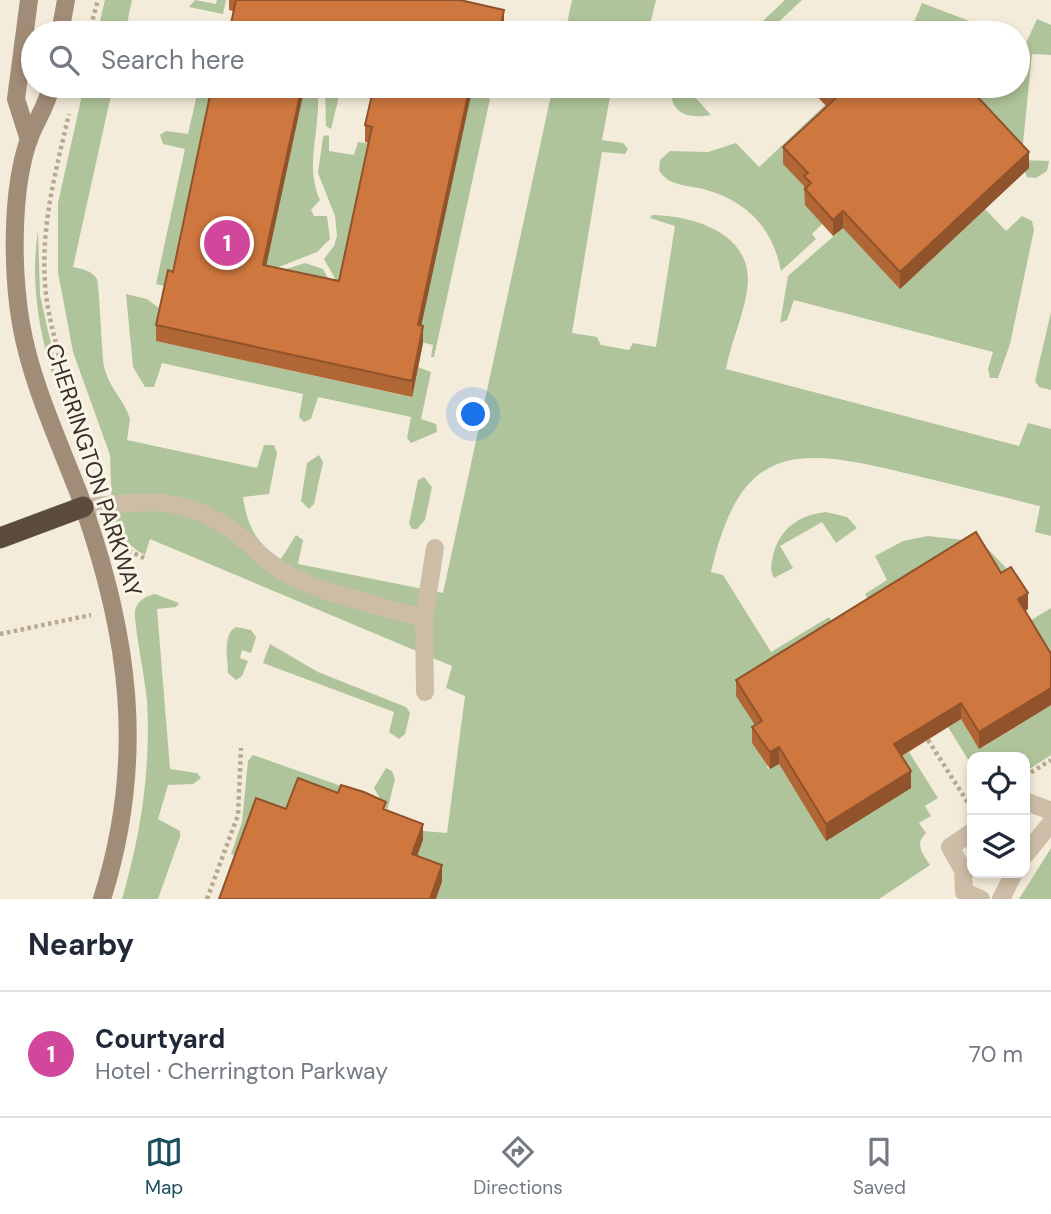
<!DOCTYPE html>
<html lang="en">
<head>
<meta charset="utf-8">
<style>
	body { margin:0; font-family:"DM Sans",sans-serif; background:#f6f6f7; color:#1f2937 }
	.controls { position:absolute; right:21px; bottom:21px; display:grid; overflow:hidden; border-radius:14px; box-shadow:0 4px 10px #0003 }
	.controls button { width:63px; height:63px; display:grid; place-items:center; padding:0; border:0; border-bottom:2px solid #e0e1e3; background:#fff; color:#1f2937; font:35px sans-serif }
	.you { position:absolute; left:474px; top:415px; width:24px; height:24px; margin:-18px; border:5px solid #fff; border-radius:50%; background:#1a73e8; box-shadow:0 0 0 10px #1a73e833 }
	.badge { display:grid; place-items:center; width:46px; height:46px; border-radius:50%; background:#1a4e5d; color:#fff; font-size:23px; font-weight:700 }
	.pin { position:absolute; translate:-50% -50%; border:4px solid #fff; box-shadow:0 2px 7px #0006 }
	.list { margin:0; padding:0; list-style:none }
	h2 { display:flex; justify-content:space-between; align-items:center; height:91px; margin:0; padding:0 28px; font-size:30px }
	h2 small { font-size:23px; font-weight:400; color:#747a83 }
	.list li { display:grid; grid-template-columns:46px 1fr auto; gap:21px; align-items:center; box-sizing:border-box; height:126px; padding:0 28px; border-top:2px solid #e0e1e3 }
	.list b { display:block; font-size:26px; white-space:nowrap }
	.list p { margin:0; font-size:23px; white-space:nowrap; color:#747a83 }
	.list em { font-size:23px; font-style:normal; color:#747a83 }
	.icon { flex:none; width:38px; height:38px; fill:none; stroke:currentColor; stroke-width:2; stroke-linecap:round; stroke-linejoin:round }
	.map { position:relative; flex:none; width:1051px; height:899px; overflow:hidden }
	.search { position:absolute; background:#fff; box-shadow:0 4px 10px #0003; left:21px; right:21px; top:21px; height:77px; display:flex; align-items:center; gap:18px; box-sizing:border-box; padding:0 24px; border-radius:38px; color:#747a83; font-size:26px }
	.sheet { height:217px; background:#fff }
	nav { display:flex; justify-content:space-around; align-items:center; box-sizing:border-box; height:98px; border-top:2px solid #e0e1e3; background:#fff; font-size:19px; color:#747a83 }
	nav a { display:grid; justify-items:center; gap:4px }
	nav .on { color:#1a4e5d }
	.map>svg:first-child { display:block }
	.green { fill:#afc49a }
	.lines { fill:none; stroke-linecap:round; stroke-linejoin:round }
	.path { stroke:#b9a890; stroke-width:4.5; stroke-dasharray:3.5 3.5; stroke-linecap:butt }
	.lane { stroke:#cdbda6; stroke-width:18 }
	.secondary { stroke:#a18c77; stroke-width:18 }
	.highway { stroke:#5a4b3e; stroke-width:21 }
	.wall { fill:#b16635 }
	.shaded-wall { fill:#90532b }
	.building { fill:#ce773e; stroke:#90532b; stroke-width:2 }
	.labels { text-anchor:middle; stroke-width:6; stroke-linejoin:round; paint-order:stroke }
	.street-label { font-size:23px; fill:#382f27; stroke:#fbf5e8 }
</style>
</head>
<body>
<div class="map">
<svg width="1051" height="899" viewBox="0 0 1051 899">
	<rect width="100%" height="100%" fill="#f4ecdb"/>
	<g class="green">
		<path d="M105,0H132L125,33H97Z"/>
		<path d="M195,0L216,4L217,0H226L223,14L189,7Z"/>
		<path d="M572,0H656L648,33H565Z"/>
		<path d="M785,0H802L767,33H750Z"/>
		<path d="M922,3L1001,33H902L914,22Z"/>
		<path d="M1037,19L1051,25V55L1032,54L1022,153L958,86H1018V40L1026,43Z"/>
		<path d="M84,86H113L73,267C82,269 91,270 97,279C99,283 102,352 104,366C108,387 124,399 130,419L127,440L257,468L264,445H274L277,453L269,494L243,497C247,525 256,544 281,559L296,535L303,540L298,564L443,593L553,86H612L602,140L623,143L628,149L625,154L602,152L572,333L597,337L601,345L629,350L633,343L656,347L675,226L650,218L652,215C697,216 756,235 747,291C743,317 731,342 726,369L1019,446L1028,423L1051,429V536L1035,532L1040,506C995,495 950,484 905,473C792,445 740,445 711,572L723,575L771,652L829,617L839,633L776,760L767,766L768,769L779,764L826,840L895,761L909,752L938,798L925,806L931,816L919,823L926,833C914,844 923,854 930,865L879,899H436L442,882L412,870V830L447,833L465,696L446,688L452,666L150,539L145,555C127,546 119,533 112,515L110,455L73,352L58,272V203Z"/>
		<path d="M199,86H216L173,288L156,284L185,149L163,144L160,135L166,131L188,134Z"/>
		<path d="M302,86H317C323,125 303,163 320,200L311,210L314,216H327L330,239L317,252L271,270L247,268Z"/>
		<path d="M465,86H521L518,98Z"/>
		<path d="M672,86H685L711,115C688,119 668,114 672,86Z"/>
		<path d="M327,89L340,92L331,129L326,126L325,90Z"/>
		<path d="M460,91L490,99L434,357H431L433,345L417,341L441,233Z"/>
		<path d="M825,105L835,116L808,189L822,224L812,234L816,239L781,271C773,228 746,200 703,189C686,185 668,186 659,170L660,160L670,151L708,152L736,143L759,167Z"/>
		<path d="M326,135L329,136V151L354,155L358,142L372,144L341,289L324,259L334,246L337,236L335,216L318,173L323,137Z"/>
		<path d="M1021,160L1049,161L1047,171L1036,178L1027,177Z"/>
		<path d="M985,209L1006,231L1022,216L1032,221L1034,230L1010,344L998,378H990L988,369L993,352L794,300L787,320L780,323L788,276L843,228Z"/>
		<path d="M38,231L40,295L55,362L53,378C39,330 30,282 38,231Z"/>
		<path d="M305,263L323,269L339,298L283,270Z"/>
		<path d="M126,294L147,299L163,311L157,341L411,397L418,367L431,372L421,419L436,424L437,432L411,443L407,438L411,417L318,397L311,419L304,422L299,417L303,394L162,363L154,387H145L133,367Z"/>
		<path d="M1051,312V390L1039,387L1035,381Z"/>
		<path d="M319,455L323,462L314,504L309,509L301,501L307,463Z"/>
		<path d="M424,477L432,487L425,520L417,529H412L409,524L418,480Z"/>
		<path d="M826,512L847,517L857,528L836,543L822,522L780,546L793,568L774,578C770,571 771,564 773,556C779,529 799,515 826,512Z"/>
		<path d="M928,536L981,542L1011,573L875,611L865,594L887,580L875,556L903,541Z"/>
		<path d="M155,594L179,603L176,607L157,609L170,769L197,773L201,778L193,784L168,785L158,819L180,831V837L158,899H122C141,834 151,769 147,701C146,683 133,621 135,610C138,600 147,596 155,594Z"/>
		<path d="M1051,608V670L1023,625Z"/>
		<path d="M236,627L251,630L256,637L251,653L242,650L240,658L248,661L242,676L236,680L228,673C228,657 222,635 236,627Z"/>
		<path d="M270,644L318,672L406,707L410,713L405,734L399,739L389,732L394,712L263,663Z"/>
		<path d="M1051,705V755L1025,772V757H972V766L948,727L961,719L980,749Z"/>
		<path d="M253,755L364,794L286,826L240,858L231,854L242,822L248,761Z"/>
		<path d="M386,768L392,771L395,779L387,811L374,788Z"/>
		<path d="M1051,848V899H1019Z"/>
	</g>
	<g class="lines">
		<g class="path">
			<path d="M89,33L98,0"/>
			<path d="M63,384C61,353 49,325 46,294C39,232 55,174 69,114"/>
			<path d="M120,539L131,552L144,558"/>
			<path d="M0,634L91,615"/>
			<path d="M928,740L972,809"/>
			<path d="M1025,776L1051,760"/>
			<path d="M207,899L238,815L241,748"/>
		</g>
		<g class="lane">
			<path d="M83,507C146,502 176,493 232,530C249,542 263,560 282,571C324,595 377,605 424,618"/>
			<path d="M425,692L424,618L435,548"/>
			<path d="M1025,801L1051,811"/>
			<path d="M972,832L950,847L963,870L964,892L981,899"/>
			<path d="M1025,855L1051,823"/>
			<path d="M1001,899L1014,873"/>
		</g>
		<g class="secondary">
			<path d="M29,0L16,99L29,140"/>
			<path d="M60,33L66,0"/>
			<path d="M51,86C47,106 36,120 29,139C11,190 12,271 21,324C31,382 58,439 79,494C129,631 147,757 102,899"/>
		</g>
		<path class="highway" d="M0,538L83,507"/>
	</g>
	<g class="wall">
		<path d="M229,0H464L463,1L504,26L502,33H229L233,11L229,10Z"/>
		<path d="M374,86L422,326L423,343L412,397L156,341V325L173,272L266,265L339,281L369,143L365,142V125Z"/>
		<path d="M807,86H974L975,95L1029,168L900,289L843,228L833,236L805,205L804,186L783,164V147L827,107Z"/>
		<path d="M1001,573L1028,609L1025,611L1051,654V705L979,749L961,719L902,756L911,788L826,841L779,764L770,769L752,743V727L755,725L736,696V680Z"/>
	</g>
	<g class="shaded-wall">
		<path d="M504,10V26L502,33H499Z"/>
		<path d="M302,86H305L263,281V265Z"/>
		<path d="M470,86H473L418,341V325Z"/>
		<path d="M1029,152V168L900,289V272Z"/>
		<path d="M843,211V228L833,236V220Z"/>
		<path d="M423,326V343L412,397V381Z"/>
		<path d="M1028,593V609L1018,616V599Z"/>
		<path d="M1051,688V705L979,749V732Z"/>
		<path d="M961,703V719L894,760V744Z"/>
		<path d="M779,747V764L770,769V752Z"/>
		<path d="M911,771V788L826,841V824Z"/>
		<path d="M423,824V840L412,870V854Z"/>
		<path d="M442,865V882L436,899H430Z"/>
	</g>
	<g class="building">
		<path d="M236,0H460L504,10L499,33H229Z"/>
		<path d="M912,27L918,33H905Z"/>
		<path d="M212,86H302L263,265L339,281L372,127L365,125L374,86H470L418,325L423,326L412,381L156,325L168,270L173,272Z"/>
		<path d="M822,86H974L975,88L972,91L1029,152L900,272L843,211L833,220L805,189L811,183L804,176L808,173L783,147L835,99Z"/>
		<path d="M976,532L1001,573L1011,567L1028,593L1018,599L1051,654V688L979,732L961,703L894,744L911,771L826,824L779,747L770,752L752,727L762,721L736,680Z"/>
		<path d="M298,778L338,793L341,785L364,792L386,802L383,809L423,824L412,854L442,865L430,899H219L256,798L286,809Z"/>
	</g>
	<g class="labels">
		<g class="street-label">
			<text transform="translate(94 470) rotate(72)" y="8">CHERRINGTON PARKWAY</text>
		</g>
	</g>
</svg>
<div class="controls">
<button><svg class="icon" aria-label="locate" viewBox="0 0 24 24"><circle cx="12" cy="12" r="6"/><path d="M12 2v4M12 18v4M2 12h4M18 12h4"/></svg></button>
<button><svg class="icon" aria-label="layers" viewBox="0 0 24 24"><path d="M12 4l9 5-9 5-9-5zM3 14l9 5 9-5"/></svg></button>
</div>
<div class="you"></div>
<div class="pin badge" style="left:227px;top:243px;background:#d1479c">1</div>
<div class="search"><svg class="icon" aria-label="search" viewBox="0 0 24 24"><circle cx="10" cy="10" r="6"/><path d="M15 15l6 6"/></svg>Search here</div>
</div>
<section class="sheet">
<h2>Nearby<small></small></h2>
<ul class="list">
<li><span class="badge" style="background:#d1479c">1</span><div><b>Courtyard</b><p>Hotel · Cherrington Parkway</p></div><em>70 m</em></li>
</ul>
</section>
<nav>
<a class="on"><svg class="icon" aria-label="map" viewBox="0 0 24 24"><path d="M3 6l6-2 6 2 6-2v14l-6 2-6-2-6 2zM9 4v14M15 6v14"/></svg>Map</a>
<a><svg class="icon" aria-label="directions" viewBox="0 0 24 24"><path d="M12 3l9 9-9 9-9-9zM9 14v-3h6M13 9l2 2-2 2"/></svg>Directions</a>
<a><svg class="icon" aria-label="saved" viewBox="0 0 24 24"><path d="M7 4h10v16l-5-4-5 4z"/></svg>Saved</a>
</nav>
</body>
</html>
